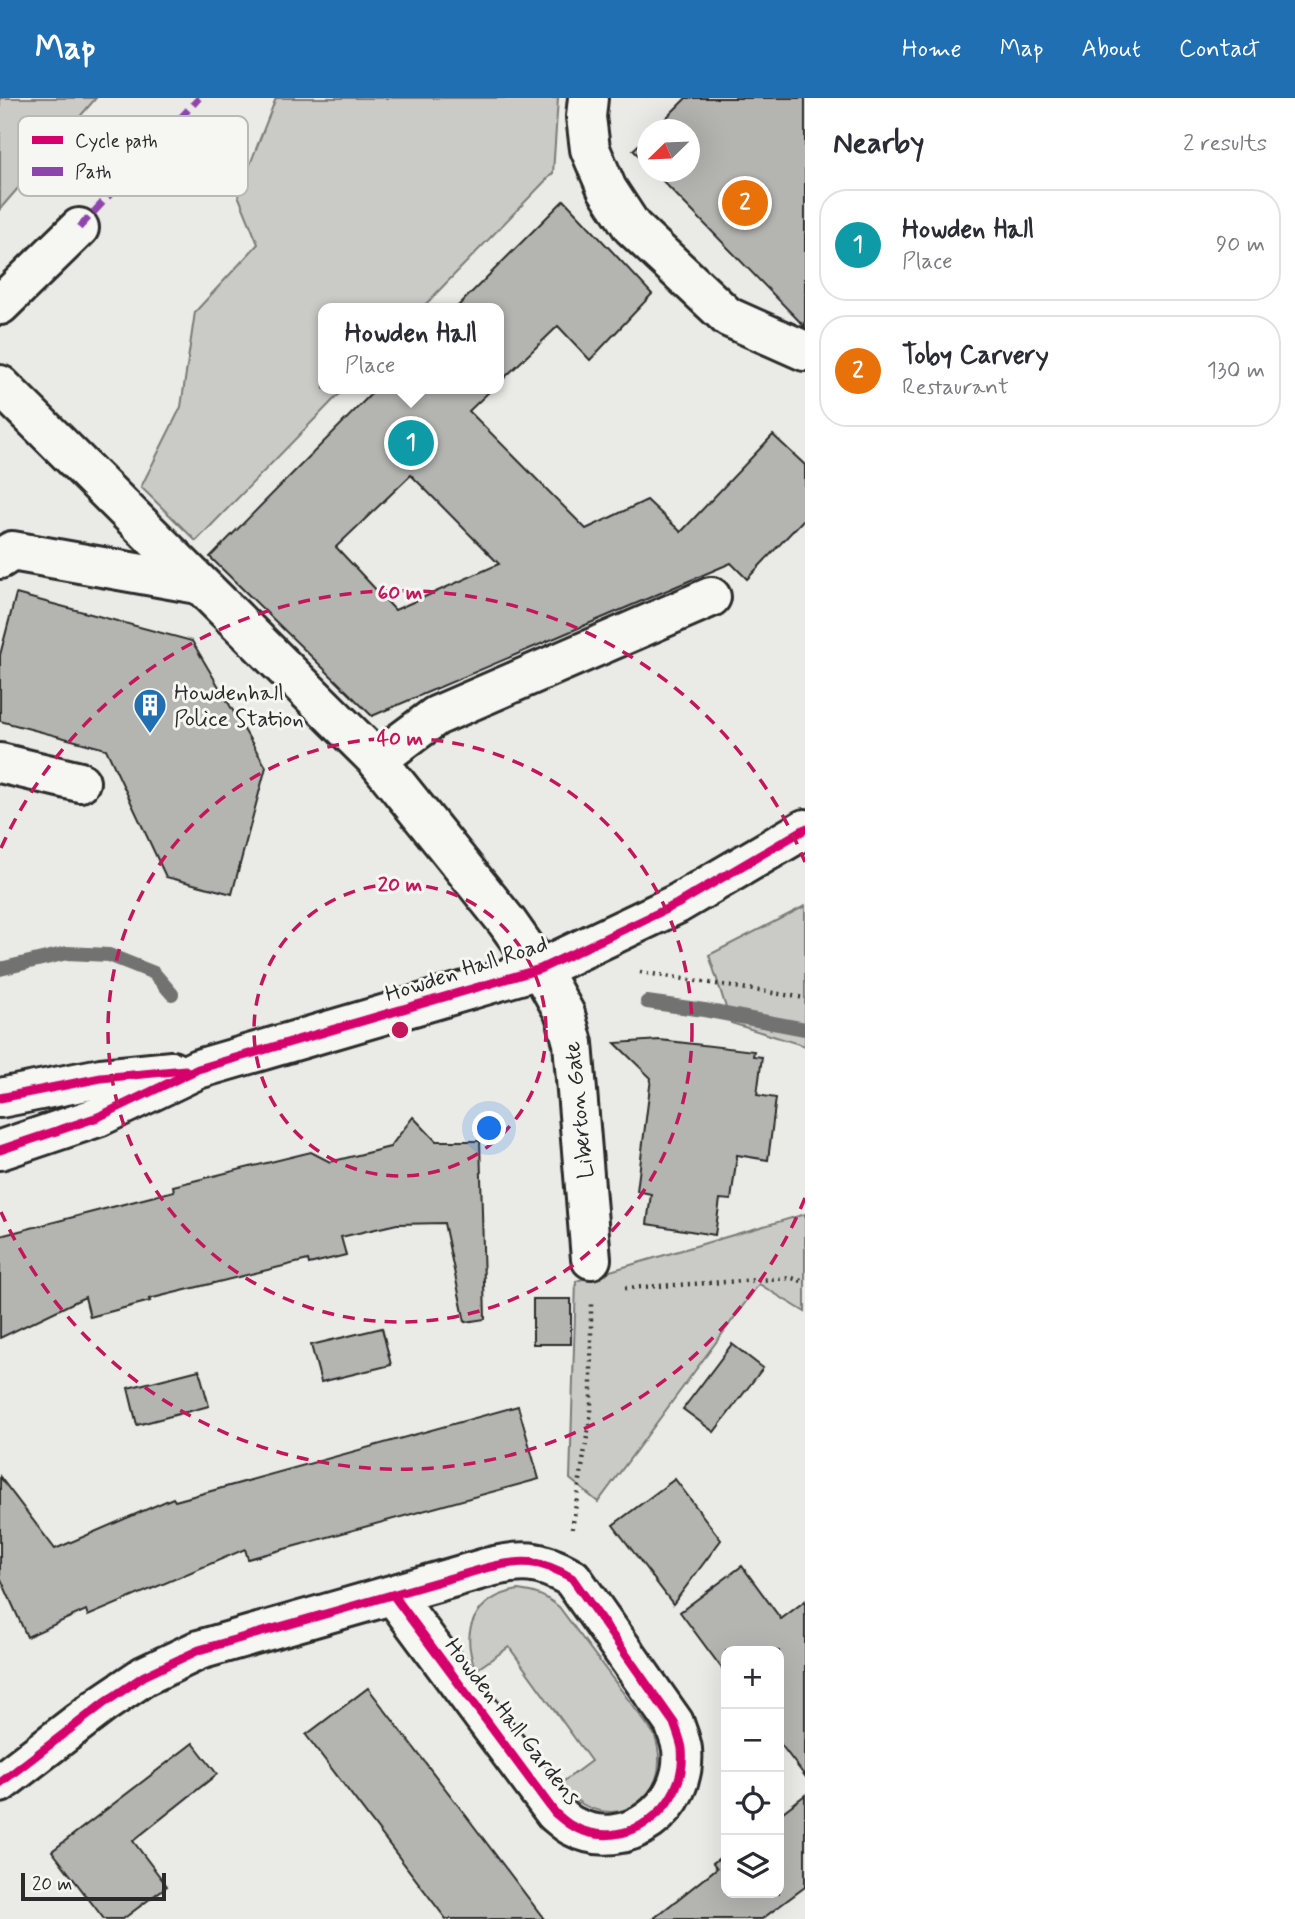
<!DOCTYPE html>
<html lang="en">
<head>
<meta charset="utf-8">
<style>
	body { margin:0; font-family:Mynerve,sans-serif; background:#f2f2f3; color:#2b2b33 }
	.controls { position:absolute; right:21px; bottom:21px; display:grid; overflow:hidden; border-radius:14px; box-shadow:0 7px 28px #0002 }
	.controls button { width:63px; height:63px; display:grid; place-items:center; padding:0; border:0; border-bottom:2px solid #e1e1e2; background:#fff; color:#2b2b33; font:35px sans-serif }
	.compass { position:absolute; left:637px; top:21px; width:63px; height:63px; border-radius:50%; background:#fff; box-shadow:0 7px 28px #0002; rotate:247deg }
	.scale { position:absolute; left:21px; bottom:18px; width:145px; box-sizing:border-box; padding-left:7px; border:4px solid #2b2b2b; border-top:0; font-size:19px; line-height:24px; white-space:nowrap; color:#2b2b2b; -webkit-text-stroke:5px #f6f6f2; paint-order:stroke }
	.you { position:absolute; left:490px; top:1031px; width:24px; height:24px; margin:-18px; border:5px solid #fff; border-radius:50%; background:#1a73e8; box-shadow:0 0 0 10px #1a73e833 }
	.badge { display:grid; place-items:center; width:46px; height:46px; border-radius:50%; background:#1f6fb2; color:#fff; font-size:23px; font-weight:700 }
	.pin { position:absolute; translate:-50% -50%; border:4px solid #fff; box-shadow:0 2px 7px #0006 }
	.popup { position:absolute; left:318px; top:205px; width:186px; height:91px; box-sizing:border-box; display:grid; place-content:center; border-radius:14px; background:#fff; filter:drop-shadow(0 2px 5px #0005); font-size:23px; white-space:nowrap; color:#7c7c81 }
	.popup b { font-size:26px; color:#2b2b33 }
	.popup::after { content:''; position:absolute; left:50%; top:100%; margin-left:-14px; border:14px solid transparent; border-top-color:#fff }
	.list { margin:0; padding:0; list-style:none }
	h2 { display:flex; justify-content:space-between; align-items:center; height:91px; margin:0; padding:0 28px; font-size:30px }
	h2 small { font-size:23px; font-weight:400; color:#7c7c81 }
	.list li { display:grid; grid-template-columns:46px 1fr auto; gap:21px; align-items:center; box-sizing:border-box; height:112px; margin:0 14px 14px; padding:0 14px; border:2px solid #e1e1e2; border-radius:28px }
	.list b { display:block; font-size:26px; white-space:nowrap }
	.list p { margin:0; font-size:23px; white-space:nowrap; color:#7c7c81 }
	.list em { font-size:23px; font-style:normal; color:#7c7c81 }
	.icon { flex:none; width:38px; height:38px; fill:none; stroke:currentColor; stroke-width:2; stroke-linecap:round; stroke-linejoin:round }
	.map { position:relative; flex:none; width:805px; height:1821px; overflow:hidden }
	header { display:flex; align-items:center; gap:42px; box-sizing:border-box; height:98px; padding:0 35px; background:#1f6fb2; color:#fff }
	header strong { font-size:33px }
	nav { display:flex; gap:38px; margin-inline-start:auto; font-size:24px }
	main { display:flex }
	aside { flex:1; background:#fff }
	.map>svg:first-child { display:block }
	.green { fill:#cacac7; stroke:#7a7a79; stroke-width:2 }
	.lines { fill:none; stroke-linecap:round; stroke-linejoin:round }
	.stream { stroke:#727270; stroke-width:14 }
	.building { fill:#b4b4b1; stroke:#2b2b2b; stroke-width:2; fill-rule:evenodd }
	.minor-casing { stroke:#2b2b2b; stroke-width:44 }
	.major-casing { stroke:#2b2b2b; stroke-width:44 }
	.path { stroke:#2b2b2b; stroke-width:4.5; stroke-dasharray:2 5; stroke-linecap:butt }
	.minor { stroke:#f6f6f2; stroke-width:38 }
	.major { stroke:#f6f6f2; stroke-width:38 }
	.quiet { stroke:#8e44ad; stroke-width:7; stroke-dasharray:14 7; stroke-linecap:butt }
	.cycleway-casing { stroke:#f6f6f2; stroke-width:13 }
	.cycleway { stroke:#d6006c; stroke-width:9 }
	.ring { fill:none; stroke:#c2185b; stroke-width:3.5; stroke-dasharray:12 9 }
	.labels { text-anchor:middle; stroke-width:6; stroke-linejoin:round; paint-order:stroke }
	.poi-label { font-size:23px; fill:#2b2b2b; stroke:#f6f6f2; text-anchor:start }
	.street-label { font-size:23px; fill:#2b2b2b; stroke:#f6f6f2 }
	.key { fill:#f6f6f2; stroke:#b9b9b6; stroke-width:2 }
	.key-label { font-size:19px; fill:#2b2b2b }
	.centre { fill:#c2185b; stroke:#f6f6f2; stroke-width:3.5 }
	.ring-label { font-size:21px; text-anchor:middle; font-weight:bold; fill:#c2185b; stroke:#f6f6f2; stroke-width:6; stroke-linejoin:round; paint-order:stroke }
</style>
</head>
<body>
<header>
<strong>Map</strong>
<nav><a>Home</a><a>Map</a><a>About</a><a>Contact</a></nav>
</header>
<main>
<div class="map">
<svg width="805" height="1821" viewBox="0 0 805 1821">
	<rect width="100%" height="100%" fill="#eaeae6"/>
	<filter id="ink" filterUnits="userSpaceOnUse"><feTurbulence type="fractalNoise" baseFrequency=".0143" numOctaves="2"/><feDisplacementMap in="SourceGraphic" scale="14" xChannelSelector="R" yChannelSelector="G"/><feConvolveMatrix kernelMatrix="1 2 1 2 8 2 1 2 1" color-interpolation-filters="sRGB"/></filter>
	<g filter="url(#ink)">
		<g class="green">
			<path d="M0,0H96L0,111Z"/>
			<path d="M276,0H558L553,75L422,210H324V291H344L196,443L141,389L181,309L195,214L258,146L238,97Z"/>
			<path d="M805,808V948L731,925L709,857Z"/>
			<path d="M805,1116V1214L759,1186L598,1404L570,1381L576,1183Z"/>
			<path d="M518,1492C535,1494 546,1498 559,1509L654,1636C679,1704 605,1744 560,1686L591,1663L509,1549L476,1572C459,1532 475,1500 518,1492Z"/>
		</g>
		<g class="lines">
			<g class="stream">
				<path d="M0,871L67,855L109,857L154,875L172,896"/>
				<path d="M647,904L704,912L805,931"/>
			</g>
		</g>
		<g class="building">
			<path d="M686,0H805V229L654,74H690V32H654Z"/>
			<path d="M648,38V67L633,52Z"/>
			<path d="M564,102L652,196L590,262L558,228L499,285V210H456Z"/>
			<path d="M376,291H492L469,313L586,431L647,402L681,434L773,337L805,367V420L747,481L731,465L372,618L210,459ZM411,377L499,466L395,512L336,449Z"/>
			<path d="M16,496L192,543L266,669L232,796L166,779L106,651L0,623V557Z"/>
			<path d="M660,942L754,953L753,958L762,959L757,997L776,1000L768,1062L737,1057L731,1102L720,1101L715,1137L647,1126L651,1096L637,1093L651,980L615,945Z"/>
			<path d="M413,1019L436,1043H480L485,1221L465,1224L444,1125L397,1126L341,1139L346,1157L309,1166L308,1162L149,1201L150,1203L90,1219L85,1199L0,1240V1138L174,1093L173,1088L311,1054L330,1064L390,1049Z"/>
			<rect x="533" y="1201" width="38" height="45"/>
			<path d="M382,1230L391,1267L321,1284L311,1247Z"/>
			<path d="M732,1246L763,1270L714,1334L683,1311Z"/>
			<path d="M199,1272L209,1308L137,1327L128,1290Z"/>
			<path d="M518,1308L539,1381L248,1461L245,1451L88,1518L86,1512L27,1539L0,1479V1379L55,1451L173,1400L175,1403Z"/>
			<path d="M675,1381L721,1442L673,1506L613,1427Z"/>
			<path d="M742,1468L781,1521L805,1503V1678L779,1644V1553H726V1576L680,1514Z"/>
			<path d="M368,1590L467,1719L544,1821H446L306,1637Z"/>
			<path d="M193,1645L217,1676L133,1743L167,1788L123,1821H104L52,1753Z"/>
			<path d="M805,1697V1789L762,1821H653L717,1770L713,1765L726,1755V1795H779V1717Z"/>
		</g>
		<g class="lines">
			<defs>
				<g id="minor">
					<path d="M588,0L586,19L590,51L607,91L632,129L728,219L805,253"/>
					<path d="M0,207L79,130"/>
					<path d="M0,287L377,662L507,824L540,871L565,916L573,945L591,1161"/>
					<path d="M0,461L12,453L198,486"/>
					<path d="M377,662L436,618L711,499"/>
					<path d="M0,665L80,684"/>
					<path d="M0,1685L104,1605L144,1578L199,1552L486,1470C521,1461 540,1461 572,1480L674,1625C677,1634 681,1643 682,1651C688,1709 626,1757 572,1728C566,1725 560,1719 555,1715L394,1498"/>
				</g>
				<g id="major">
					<path d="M0,1000L101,980L172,973"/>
					<path d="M0,1052L98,1019L198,971L540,871L677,806L805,731"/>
				</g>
			</defs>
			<use href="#minor" class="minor-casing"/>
			<use href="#major" class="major-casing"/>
			<g class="path">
				<path d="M640,874L805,900"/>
				<path d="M625,1190L792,1180L805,1184"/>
				<path d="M572,1431L591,1314V1204"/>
			</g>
			<use href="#minor" class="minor"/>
			<use href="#major" class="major"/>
			<path class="quiet" d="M79,130L199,0"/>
			<defs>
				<g id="cycleway">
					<path d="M0,1000L101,980L185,972"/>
					<path d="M0,1052L98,1019L198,971L540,871L677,806L805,731"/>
					<path d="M0,1685L104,1605L144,1578L199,1552L486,1470C521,1461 540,1461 572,1480L674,1625C677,1634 681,1643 682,1651C688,1709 626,1757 572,1728C566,1725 560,1719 555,1715L394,1498"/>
				</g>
			</defs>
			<use href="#cycleway" class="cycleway-casing"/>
			<use href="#cycleway" class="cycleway"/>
		</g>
	</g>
	<g class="ring">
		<circle cx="400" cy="932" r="146"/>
		<circle cx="400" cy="932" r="292"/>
		<path d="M805 1100A438 438 0 0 1 1 1114M1 750A438 438 0 0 1 805 764"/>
	</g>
	<defs>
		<symbol id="building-pin" viewBox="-11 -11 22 30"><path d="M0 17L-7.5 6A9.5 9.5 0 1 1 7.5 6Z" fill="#1f6fb2" stroke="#f6f6f2"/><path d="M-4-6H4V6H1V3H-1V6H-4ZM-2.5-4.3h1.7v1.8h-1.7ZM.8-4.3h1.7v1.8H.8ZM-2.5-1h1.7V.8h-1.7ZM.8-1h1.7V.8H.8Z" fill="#fff"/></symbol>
	</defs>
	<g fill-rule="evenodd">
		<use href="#building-pin" x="131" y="588" width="38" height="52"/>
	</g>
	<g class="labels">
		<g class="poi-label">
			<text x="174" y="602">Howdenhall<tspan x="174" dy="26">Police Station</tspan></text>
		</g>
		<g class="street-label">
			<text transform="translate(466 870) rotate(-18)" y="8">Howden Hall Road</text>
			<text transform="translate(578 1012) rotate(-96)" y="8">Liberton Gate</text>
			<text transform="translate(513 1623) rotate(52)" y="8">Howden Hall Gardens</text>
		</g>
	</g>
	<rect x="18" y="18" width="230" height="80" rx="10" class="key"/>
	<rect x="32" y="38" width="31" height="8" fill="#d6006c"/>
	<rect x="32" y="69" width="31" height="9" fill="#8e44ad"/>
	<g class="key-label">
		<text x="75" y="49">Cycle path</text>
		<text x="75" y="80">Path</text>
	</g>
	<circle cx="400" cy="932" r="10" class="centre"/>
	<g class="ring-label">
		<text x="400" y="501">60 m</text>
		<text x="400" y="647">40 m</text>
		<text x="400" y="793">20 m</text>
	</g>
</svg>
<div class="controls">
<button>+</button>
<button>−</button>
<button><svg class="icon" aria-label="locate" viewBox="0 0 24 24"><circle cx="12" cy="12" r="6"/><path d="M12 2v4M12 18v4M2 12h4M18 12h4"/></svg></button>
<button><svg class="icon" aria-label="layers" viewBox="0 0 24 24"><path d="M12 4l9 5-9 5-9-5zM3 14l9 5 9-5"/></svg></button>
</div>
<svg class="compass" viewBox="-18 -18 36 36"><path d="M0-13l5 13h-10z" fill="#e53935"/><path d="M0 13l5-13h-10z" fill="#7c7c81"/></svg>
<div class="scale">20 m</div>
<div class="you"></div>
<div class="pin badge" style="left:411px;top:345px;background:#0f9aa8">1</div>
<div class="popup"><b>Howden Hall</b>Place</div>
<div class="pin badge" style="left:745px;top:105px;background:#e8710a">2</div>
</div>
<aside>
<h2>Nearby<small>2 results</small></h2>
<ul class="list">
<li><span class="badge" style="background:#0f9aa8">1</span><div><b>Howden Hall</b><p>Place</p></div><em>90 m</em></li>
<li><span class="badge" style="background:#e8710a">2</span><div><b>Toby Carvery</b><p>Restaurant</p></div><em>130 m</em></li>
</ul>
</aside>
</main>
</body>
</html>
